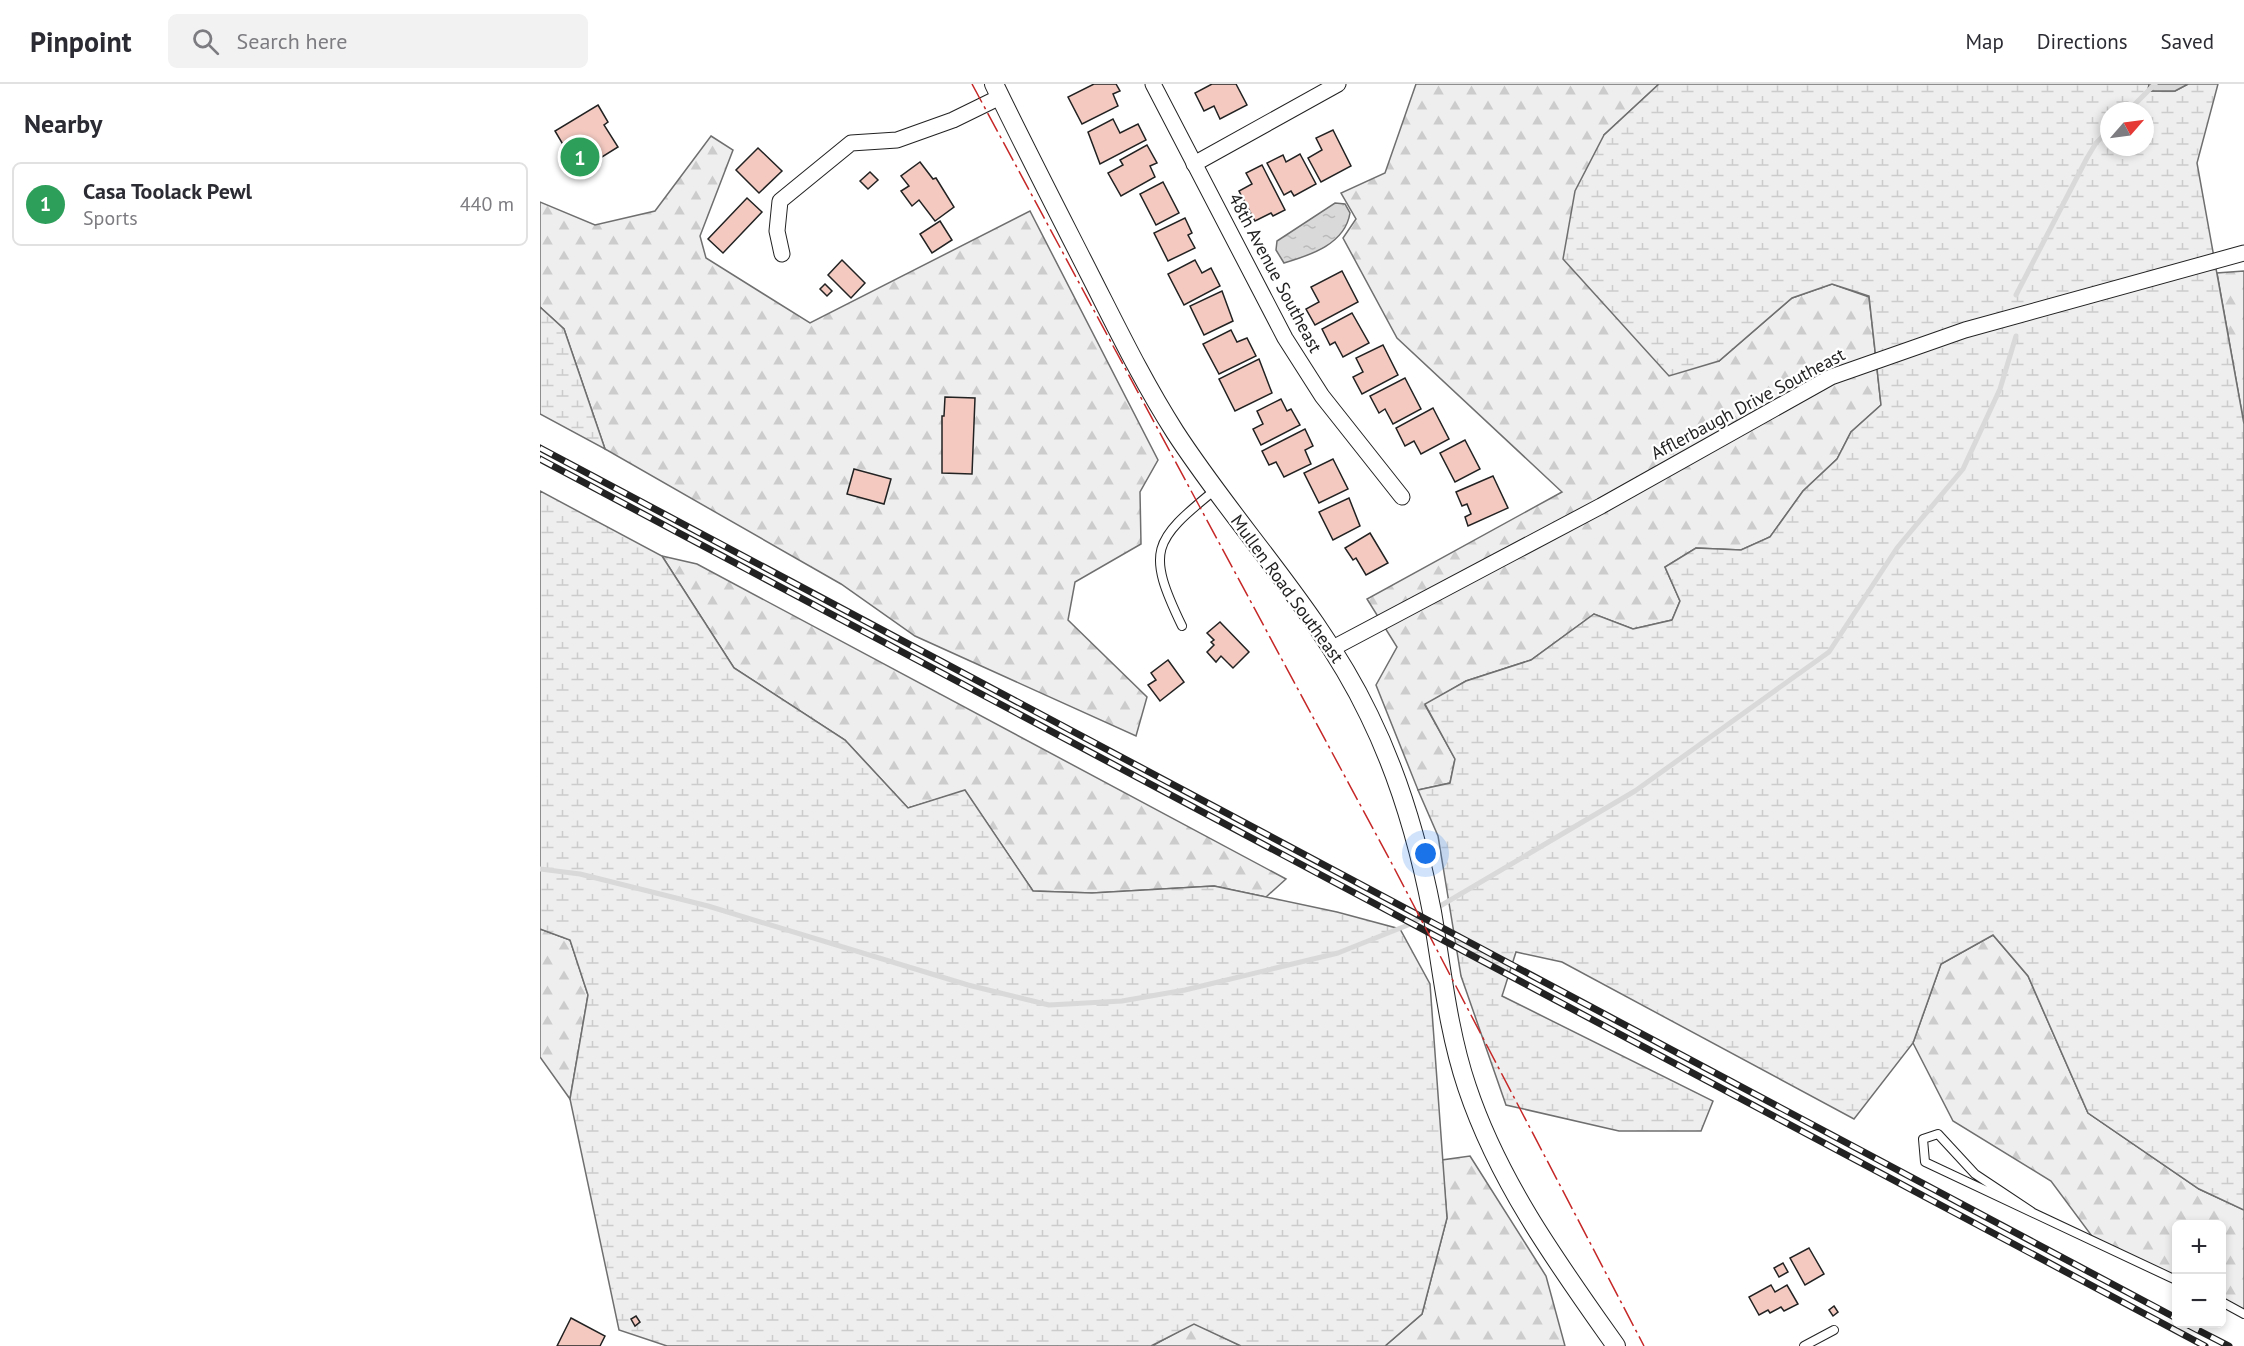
<!DOCTYPE html>
<html lang="en">
<head>
<meta charset="utf-8">
<style>
	body { margin:0; font-family:"PT Sans",sans-serif; background:#f2f2f3; color:#2b2b33 }
	.controls { position:absolute; right:18px; bottom:18px; display:grid; overflow:hidden; border-radius:9px; box-shadow:0 3px 9px #0003 }
	.controls button { width:54px; height:54px; display:grid; place-items:center; padding:0; border:0; border-bottom:2px solid #e1e1e2; background:#fff; color:#2b2b33; font:30px sans-serif }
	.compass { position:absolute; left:1560px; top:18px; width:54px; height:54px; border-radius:50%; background:#fff; box-shadow:0 3px 9px #0003; rotate:62deg }
	.you { position:absolute; left:886px; top:770px; width:21px; height:21px; margin:-15px; border:4px solid #fff; border-radius:50%; background:#1a73e8; box-shadow:0 0 0 9px #1a73e833 }
	.badge { display:grid; place-items:center; width:39px; height:39px; border-radius:50%; background:#ea580c; color:#fff; font-size:20px; font-weight:700 }
	.pin { position:absolute; translate:-50% -50%; border:3px solid #fff; box-shadow:0 2px 6px #0006 }
	.list { margin:0; padding:0; list-style:none }
	h2 { display:flex; justify-content:space-between; align-items:center; height:78px; margin:0; padding:0 24px; font-size:26px }
	h2 small { font-size:20px; font-weight:400; color:#7c7c81 }
	.list li { display:grid; grid-template-columns:39px 1fr auto; gap:18px; align-items:center; box-sizing:border-box; height:84px; margin:0 12px 12px; padding:0 12px; border:2px solid #e1e1e2; border-radius:9px }
	.list b { display:block; font-size:22px; white-space:nowrap }
	.list p { margin:0; font-size:20px; white-space:nowrap; color:#7c7c81 }
	.list em { font-size:20px; font-style:normal; color:#7c7c81 }
	.icon { flex:none; width:33px; height:33px; fill:none; stroke:currentColor; stroke-width:2; stroke-linecap:round; stroke-linejoin:round }
	.map { position:relative; flex:none; width:1704px; height:1262px; overflow:hidden }
	header { display:flex; align-items:center; gap:36px; box-sizing:border-box; height:84px; padding:0 30px; background:#fff; border-bottom:2px solid #e1e1e2 }
	header strong { font-size:28px }
	nav { display:flex; gap:33px; margin-inline-start:auto; font-size:21px }
	.search { width:420px; height:54px; background:#f2f2f3; display:flex; align-items:center; gap:15px; box-sizing:border-box; padding:0 21px; border-radius:9px; color:#7c7c81; font-size:22px }
	main { display:flex }
	aside { flex:1; background:#fff }
	.map>svg:first-child { display:block }
	.forest { fill:url(#forest-firs); stroke:#6f6f6f; stroke-width:1.5 }
	.wetland { fill:url(#wetland-marsh); stroke:#6f6f6f; stroke-width:1.5; fill-rule:evenodd }
	.water { fill:url(#water-ripples); stroke:#6f6f6f; stroke-width:1.5 }
	.lines { fill:none; stroke-linecap:round; stroke-linejoin:round }
	.stream { stroke:#d9d9d9; stroke-width:5 }
	.building { fill:#f3c9c0; stroke:#222; stroke-width:1.5 }
	.service-casing { stroke:#222; stroke-width:10 }
	.minor-casing { stroke:#222; stroke-width:17 }
	.tertiary-casing { stroke:#222; stroke-width:20 }
	.service { stroke:#fff; stroke-width:8 }
	.minor { stroke:#fff; stroke-width:15 }
	.tertiary { stroke:#fff; stroke-width:18 }
	.rail-casing { stroke:#222; stroke-width:7 }
	.rail { stroke:#fff; stroke-width:4.5; stroke-dasharray:14; stroke-linecap:butt }
	.power { stroke:#c62828; stroke-width:1.5; stroke-dasharray:21 4.5 3 4.5; stroke-linecap:butt }
	.labels { text-anchor:middle; stroke-width:4.5; stroke-linejoin:round; paint-order:stroke }
	.street-label { font-size:18px; fill:#222; stroke:#fff }
</style>
</head>
<body>
<header>
<strong>Pinpoint</strong>
<div class="search"><svg class="icon" aria-label="search" viewBox="0 0 24 24"><circle cx="10" cy="10" r="6"/><path d="M15 15l6 6"/></svg>Search here</div>
<nav><a>Map</a><a>Directions</a><a>Saved</a></nav>
</header>
<main>
<aside>
<h2>Nearby<small></small></h2>
<ul class="list">
<li><span class="badge" style="background:#2e9e5b">1</span><div><b>Casa Toolack Pewl</b><p>Sports</p></div><em>440 m</em></li>
</ul>
</aside>
<div class="map">
<svg width="1704" height="1262" viewBox="0 0 1704 1262">
	<defs>
		<pattern id="forest-firs" width="22" height="20" patternUnits="userSpaceOnUse" patternTransform="scale(1.5)"><rect width="22" height="20" fill="#eee"/><path d="M5 1l3.5 6h-7zM16 11l3.5 6h-7z" fill="#ccc"/></pattern>
		<pattern id="wetland-marsh" width="20" height="14" patternUnits="userSpaceOnUse" patternTransform="scale(1.5)"><rect width="20" height="14" fill="#eee"/><path d="M1 5h8M5 5V1M11 12h8M15 12V8" fill="none" stroke="#ccc"/></pattern>
		<pattern id="water-ripples" width="26" height="14" patternUnits="userSpaceOnUse" patternTransform="scale(1.5)"><rect width="26" height="14" fill="#d9d9d9"/><path d="M2 4q2-2 4 0t4 0M15 11q2-2 4 0t4 0" fill="none" stroke="#bababa"/></pattern>
	</defs>
	<rect width="100%" height="100%" fill="#fff"/>
	<g class="forest">
		<path d="M876,0H1119L1064,51L1179,277L1252,214L1292,200L1329,213L1341,321L1311,348L1297,375L1263,407L1230,453L1201,466L1156,464L1125,483L1140,517L1132,536L1093,545L1054,530L991,576L926,597L885,621L915,675L910,699L878,706L836,601L857,563L827,515L1022,408L857,254L803,154L816,135L801,109L845,89Z"/>
		<path d="M171,52L193,66L160,152L166,174L270,239L490,127L618,376L600,408L601,460L535,498L528,536L607,613L596,652L375,552L301,500L65,365L24,245L0,223V118L55,141L115,127Z"/>
		<path d="M1704,187V340L1677,189Z"/>
		<path d="M122,472L157,480L746,795L726,813L674,802L552,809L493,807L425,707L368,724L305,656L194,584Z"/>
		<path d="M0,845L30,856L48,911L30,1015L0,973Z"/>
		<path d="M1453,851L1488,892L1548,1029L1659,1105L1704,1126V1234L1682,1222V1140H1636V1199L1557,1159L1511,1097L1413,1037L1373,959L1401,880Z"/>
		<path d="M930,1072L1006,1192L1025,1262H845L882,1230L907,1134L902,1076Z"/>
		<path d="M654,1239L701,1262H612Z"/>
	</g>
	<g class="wetland">
		<path d="M1119,0H1609L1608,7H1635L1648,0H1678L1657,79L1704,340V1126L1659,1105L1548,1029L1488,892L1453,851L1401,880L1373,959L1314,1035L1022,878L976,868L962,912L1173,1017L1161,1047H1079L966,1021L921,892L898,752L878,706L910,699L915,675L885,620L926,597L991,576L1054,530L1093,545L1132,536L1140,517L1125,483L1156,464L1201,466L1230,453L1263,407L1297,375L1311,348L1341,321L1329,212L1292,200L1252,214L1179,277L1129,292L1023,175L1035,107L1064,51ZM1569,27H1605V63H1569Z"/>
		<path d="M0,223L24,245L65,365L0,330Z"/>
		<path d="M0,407L122,472L194,584L305,656L368,724L425,706L493,807L552,809L674,802L797,828L860,845L890,900L907,1134L882,1230L845,1262H701L654,1240L611,1262H127L79,1246L30,1015L48,911L30,856L0,845Z"/>
	</g>
	<g class="water">
		<path d="M1609,0H1648L1635,7H1608Z"/>
		<path d="M795,119L805,120L810,129C805,160 771,171 744,179L736,166L737,157Z"/>
	</g>
	<g class="lines">
		<g class="stream">
			<path d="M1588,27L1615,0"/>
			<path d="M1476,211L1547,74L1556,59L1569,46"/>
			<path d="M0,785L40,790L168,822L428,901L509,921L582,917L645,906L798,869L868,841L1095,707L1289,568L1357,464L1423,385L1460,305L1476,252"/>
		</g>
	</g>
	<g class="building">
		<path d="M554,0H576L580,7L573,10L578,22L542,40L528,13Z"/>
		<path d="M672,0H696L707,21L680,35L674,22L664,27L655,9Z"/>
		<path d="M58,21L68,38L64,41L78,63L54,78L40,55L25,64L15,47Z"/>
		<path d="M573,35L580,49L598,40L606,56L560,80L548,48Z"/>
		<path d="M793,46L811,82L781,98L768,74L782,66L776,54Z"/>
		<path d="M607,61L617,79L610,82L615,93L581,112L568,89L583,81L580,76Z"/>
		<path d="M218,64L242,87L219,109L196,86Z"/>
		<path d="M760,70L776,100L754,112L751,107L744,111L727,79L743,71L746,78Z"/>
		<path d="M380,78L393,95L396,94L414,123L395,137L379,116L372,122L361,107L369,102L361,92Z"/>
		<path d="M722,81L745,126L733,132L731,129L715,137L699,107L712,100L706,89Z"/>
		<path d="M330,88L338,96L328,105L320,97Z"/>
		<path d="M623,98L639,129L616,141L600,110Z"/>
		<path d="M207,114L222,128L183,169L168,155Z"/>
		<path d="M645,134L652,149L648,151L655,164L628,177L614,149Z"/>
		<path d="M400,137L412,156L392,169L380,150Z"/>
		<path d="M302,176L325,199L311,214L288,191Z"/>
		<path d="M655,176L662,189L671,184L680,202L644,221L628,190Z"/>
		<path d="M802,187L818,218L775,241L766,225L779,218L771,203Z"/>
		<path d="M285,200L292,207L287,212L280,205Z"/>
		<path d="M682,207L693,237L664,251L650,222Z"/>
		<path d="M812,229L829,259L803,273L795,258L790,261L782,245Z"/>
		<path d="M691,246L697,258L707,254L716,272L679,290L663,260Z"/>
		<path d="M843,261L858,291L822,310L813,293L823,288L816,274Z"/>
		<path d="M719,275L732,309L695,327L679,295Z"/>
		<path d="M865,294L881,325L853,340L845,325L839,329L830,312Z"/>
		<path d="M405,313L435,314L432,390L402,389V332H404Z"/>
		<path d="M741,315L747,327L751,325L760,341L721,361L713,345L723,340L717,327Z"/>
		<path d="M893,324L909,355L881,370L874,357L865,362L856,344Z"/>
		<path d="M765,345L773,362L765,366L771,380L744,393L736,378L729,381L722,367Z"/>
		<path d="M925,356L940,385L915,398L900,369Z"/>
		<path d="M793,375L808,405L779,419L764,389Z"/>
		<path d="M314,385L351,395L344,420L307,410Z"/>
		<path d="M953,392L968,424L928,442L925,433L931,430L927,420L922,422L916,408Z"/>
		<path d="M809,414L820,442L793,456L779,428Z"/>
		<path d="M830,449L848,479L826,491L816,474L813,476L805,464Z"/>
		<path d="M680,538L709,568L693,584L681,572L676,578L667,568L674,561L671,558L674,556L667,549Z"/>
		<path d="M628,576L644,598L620,617L608,601L616,596L611,589Z"/>
		<path d="M1269,1164L1284,1190L1265,1201L1250,1174Z"/>
		<path d="M1243,1179L1248,1188L1239,1193L1234,1184Z"/>
		<path d="M1231,1201L1235,1208L1247,1201L1258,1220L1244,1227L1241,1223L1230,1229L1228,1226L1219,1231L1209,1213Z"/>
		<path d="M1294,1222L1298,1228L1293,1232L1289,1226Z"/>
		<path d="M96,1232L100,1238L95,1242L91,1235Z"/>
		<path d="M31,1234L65,1252L60,1262H17Z"/>
	</g>
	<g class="lines">
		<defs>
			<g id="service">
				<path d="M642,542C606,467 612,457 675,406"/>
				<path d="M1492,1128L1435,1090L1398,1050L1383,1055L1385,1078L1636,1196"/>
				<path d="M1682,1218L1704,1230"/>
				<path d="M1264,1262L1294,1246"/>
			</g>
			<g id="minor">
				<path d="M613,0L745,254L782,312L862,413"/>
				<path d="M654,80L798,0"/>
				<path d="M242,170L237,147L240,117L311,59L357,56L413,36L460,13"/>
				<path d="M793,564L1061,422L1291,293L1425,246L1704,169"/>
			</g>
			<path id="tertiary" d="M454,0C485,64 518,128 550,191C577,244 603,298 635,348C698,445 779,527 829,631C859,692 879,761 892,828C902,886 908,947 927,1003C959,1099 1018,1180 1076,1262"/>
		</defs>
		<use href="#service" class="service-casing"/>
		<use href="#minor" class="minor-casing"/>
		<use href="#tertiary" class="tertiary-casing"/>
		<use href="#service" class="service"/>
		<use href="#minor" class="minor"/>
		<use href="#tertiary" class="tertiary"/>
		<defs>
			<g id="rail">
				<path d="M0,364L1636,1234"/>
				<path d="M0,375L1665,1262"/>
				<path d="M1646,1240L1689,1262"/>
			</g>
		</defs>
		<use href="#rail" class="rail-casing"/>
		<use href="#rail" class="rail"/>
		<path class="power" d="M432,0L851,778L1104,1262"/>
	</g>
	<g class="labels">
		<g class="street-label">
			<text transform="translate(735 189) rotate(62)" y="6">48th Avenue Southeast</text>
			<text transform="translate(1208 320) rotate(-28)" y="6">Afflerbaugh Drive Southeast</text>
			<text transform="translate(747 505) rotate(54)" y="6">Mullen Road Southeast</text>
		</g>
	</g>
</svg>
<div class="controls">
<button>+</button>
<button>−</button>
</div>
<svg class="compass" viewBox="-18 -18 36 36"><path d="M0-13l5 13h-10z" fill="#e53935"/><path d="M0 13l5-13h-10z" fill="#7c7c81"/></svg>
<div class="you"></div>
<div class="pin badge" style="left:40px;top:73px;background:#2e9e5b">1</div>
</div>
</main>
</body>
</html>
